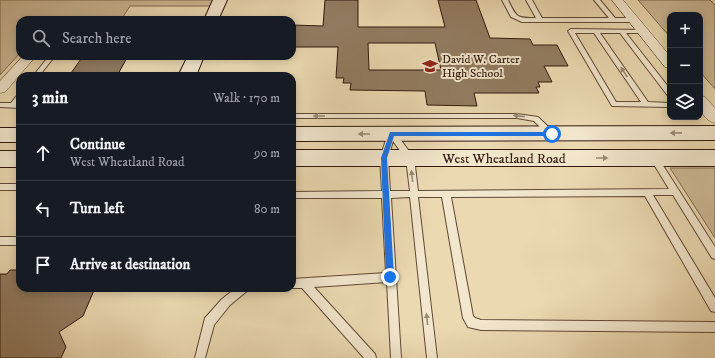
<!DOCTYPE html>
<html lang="en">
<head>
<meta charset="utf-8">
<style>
	body { margin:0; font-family:"IM FELL DW Pica",serif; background:#242831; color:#f1f3f6 }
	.controls { position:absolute; right:12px; top:12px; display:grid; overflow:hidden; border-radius:8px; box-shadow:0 2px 10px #0003 }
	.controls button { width:36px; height:36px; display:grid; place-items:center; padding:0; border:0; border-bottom:1px solid #363941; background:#171b24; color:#f1f3f6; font:20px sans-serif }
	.stop { position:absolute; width:12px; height:12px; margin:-9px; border:3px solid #1a73e8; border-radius:50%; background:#fff }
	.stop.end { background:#1a73e8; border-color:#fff; box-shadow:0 1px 4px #0008 }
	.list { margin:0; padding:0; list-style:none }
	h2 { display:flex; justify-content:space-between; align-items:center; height:52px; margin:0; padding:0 16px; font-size:17px }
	h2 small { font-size:13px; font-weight:400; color:#9ea1a6 }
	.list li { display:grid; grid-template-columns:26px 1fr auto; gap:12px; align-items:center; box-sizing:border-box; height:56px; padding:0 16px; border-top:1px solid #363941 }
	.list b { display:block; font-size:15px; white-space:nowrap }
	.list p { margin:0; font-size:13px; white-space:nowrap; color:#9ea1a6 }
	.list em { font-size:13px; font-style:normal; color:#9ea1a6 }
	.icon { flex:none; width:22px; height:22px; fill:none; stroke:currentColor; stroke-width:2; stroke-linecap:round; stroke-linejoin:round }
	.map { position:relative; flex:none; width:715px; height:358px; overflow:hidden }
	.search { position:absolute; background:#171b24; box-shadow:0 2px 10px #0003; left:16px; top:16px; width:280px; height:44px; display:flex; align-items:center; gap:10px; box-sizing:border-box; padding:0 14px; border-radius:12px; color:#9ea1a6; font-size:15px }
	.panel { position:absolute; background:#171b24; box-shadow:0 2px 10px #0003; left:16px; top:72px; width:280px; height:220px; border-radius:12px }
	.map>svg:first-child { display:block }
	.green { fill:#cbb895; stroke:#7e6850 }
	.building { fill:#927c62; stroke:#31170c; fill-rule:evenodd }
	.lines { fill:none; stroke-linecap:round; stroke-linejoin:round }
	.lane-casing { stroke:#604835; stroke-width:2 }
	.street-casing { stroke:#604835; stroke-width:1 }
	.secondary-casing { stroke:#31170c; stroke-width:2 }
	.lane { fill:#f2e6cc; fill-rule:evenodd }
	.street { fill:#f2e6cc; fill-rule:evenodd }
	.secondary { fill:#f2e6cc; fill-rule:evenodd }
	.oneway { fill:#9b8976 }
	.route { fill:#1a73e8 }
	.labels { text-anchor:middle; stroke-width:4; stroke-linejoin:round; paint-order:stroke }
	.far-poi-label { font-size:12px; fill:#31170c; stroke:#f2e6cc; text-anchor:start }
	.street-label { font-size:14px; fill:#31170c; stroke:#f2e6cc }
</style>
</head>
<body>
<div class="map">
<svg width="715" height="358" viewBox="0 0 715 358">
	<rect width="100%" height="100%" fill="#ebd9b1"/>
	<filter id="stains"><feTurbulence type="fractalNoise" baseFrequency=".005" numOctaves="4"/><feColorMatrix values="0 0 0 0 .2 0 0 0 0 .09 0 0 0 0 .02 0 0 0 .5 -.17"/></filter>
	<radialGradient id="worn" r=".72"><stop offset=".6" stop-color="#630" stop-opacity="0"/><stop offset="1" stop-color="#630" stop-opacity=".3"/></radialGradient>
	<g class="green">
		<path d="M0,0H215L212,6H130L121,20H20V53L0,75Z"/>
		<path d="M638,0H710L715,5V89L700,72V15H670V37Z"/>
		<path d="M670,168H715V238Z"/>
	</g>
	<g class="building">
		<path d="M325,0H358V27H445L438,0H476L490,38L530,39L533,45H557L568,66H544L552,82H538L540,87H536L539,93H474L477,106L427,105L425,91L350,90L351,83H343L344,78H336L338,47H292V25L323,26ZM368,43H435L441,70H369Z"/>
		<path d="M83,56H128L118,74H107L105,76H69Z"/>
		<path d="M10,270H20V288H95L83,316L59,332L66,347L61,358H0V274H7Z"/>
	</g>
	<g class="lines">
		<defs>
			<g id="lane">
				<path d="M502,0H508C517,18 516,18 536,18L526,0H532L542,18H609L594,0H600L615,18H634L637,20L634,22H522L511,17Z"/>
				<path d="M571,29L645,30L646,31L643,33H626L670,89V96H668L620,33H600L648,102L670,103V107L612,106L568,31ZM575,33H594L641,102H616Z"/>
				<path d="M49,56H55L39,76H33Z"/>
				<path d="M18,94H20V101L18,104H20V108L0,107V103H11Z"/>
				<path d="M292,114H517L538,117L556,134L552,137L549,136L534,121L517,118H292Z"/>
				<path d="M392,131L395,132L414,158L418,191L669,189L650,158L654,155L657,156L715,247V259L712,258L673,195H653L715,298V312L711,311L645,196L451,197L473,316L475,318L481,320L715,322V332L481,330L468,327L463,318L442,197H418L437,358H427L410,197L391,198L401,358H391L387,282L314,287L375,354L376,358H364L302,288H290H292V279L386,273L382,198H292V192L382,191L380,158L388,134ZM393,141L406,159L410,191H390L388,158Z"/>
				<rect x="0" y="184" width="20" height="6"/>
				<rect x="0" y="237" width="20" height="8"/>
				<path d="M236,288H249L247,291L230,305L214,325L205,358H195L205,318L222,299Z"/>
			</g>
			<g id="street">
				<path d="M612,0H623L670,56V68L665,67Z"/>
				<path d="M23,56H36L5,92L0,93V81Z"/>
				<path d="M700,95L705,97L715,108V123C701,119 700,108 700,95Z"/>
			</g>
			<g id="secondary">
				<path d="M213,0H227L218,20H204Z"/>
				<path d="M188,56H204L196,76H178Z"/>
				<path d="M715,126V140L292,141V127Z"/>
				<rect x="0" y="128" width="20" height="14"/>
				<rect x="292" y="150" width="423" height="16"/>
				<rect x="0" y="151" width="20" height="16"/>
			</g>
		</defs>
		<use href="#lane" class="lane-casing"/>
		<use href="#street" class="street-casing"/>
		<use href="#secondary" class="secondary-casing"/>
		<use href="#lane" class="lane"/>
		<use href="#street" class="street"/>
		<use href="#secondary" class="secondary"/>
	</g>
	<defs><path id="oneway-solid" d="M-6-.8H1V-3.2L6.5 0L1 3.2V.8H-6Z"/></defs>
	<g class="oneway">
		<use href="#oneway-solid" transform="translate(624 72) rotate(-124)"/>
		<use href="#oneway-solid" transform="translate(319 116) rotate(180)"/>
		<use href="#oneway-solid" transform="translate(519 116) rotate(-173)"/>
		<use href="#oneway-solid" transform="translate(676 133) rotate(179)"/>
		<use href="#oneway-solid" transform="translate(364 134) rotate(-180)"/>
		<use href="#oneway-solid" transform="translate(602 158)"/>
		<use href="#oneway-solid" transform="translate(412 176) rotate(-96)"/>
		<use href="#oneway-solid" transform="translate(427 319) rotate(-96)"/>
	</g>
	<path class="route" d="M390,132H552L555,134L552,136H394L387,158L394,277L390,280L386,277L381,158Z"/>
	<defs>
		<symbol id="school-bare" viewBox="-9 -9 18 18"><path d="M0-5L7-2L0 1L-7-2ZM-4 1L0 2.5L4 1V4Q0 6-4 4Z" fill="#8f2418" stroke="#f2e6cc" stroke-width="2.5" paint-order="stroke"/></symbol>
	</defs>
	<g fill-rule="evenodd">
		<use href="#school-bare" x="419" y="55" width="22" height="22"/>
	</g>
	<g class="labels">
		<g class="far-poi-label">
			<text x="442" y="63">David W. Carter<tspan x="442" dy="14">High School</tspan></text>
		</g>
		<g class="street-label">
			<text x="504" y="163">West Wheatland Road</text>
		</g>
	</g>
	<rect width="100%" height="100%" filter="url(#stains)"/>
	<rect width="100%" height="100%" fill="url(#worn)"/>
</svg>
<div class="controls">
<button>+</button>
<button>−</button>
<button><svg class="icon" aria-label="layers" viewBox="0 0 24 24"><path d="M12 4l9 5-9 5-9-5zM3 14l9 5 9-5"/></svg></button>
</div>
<div class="stop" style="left:552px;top:134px"></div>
<div class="stop end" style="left:390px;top:277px"></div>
<div class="search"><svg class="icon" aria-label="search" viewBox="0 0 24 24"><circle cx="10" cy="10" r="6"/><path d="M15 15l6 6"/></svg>Search here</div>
<section class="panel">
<h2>3 min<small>Walk · 170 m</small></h2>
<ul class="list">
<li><svg class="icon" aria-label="ahead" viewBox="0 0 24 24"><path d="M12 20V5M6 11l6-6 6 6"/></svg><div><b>Continue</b><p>West Wheatland Road</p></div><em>90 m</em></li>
<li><svg class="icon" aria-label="left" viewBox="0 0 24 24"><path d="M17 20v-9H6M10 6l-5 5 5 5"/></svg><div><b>Turn left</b></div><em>80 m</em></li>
<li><svg class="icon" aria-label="arrive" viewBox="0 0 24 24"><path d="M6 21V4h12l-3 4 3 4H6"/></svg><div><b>Arrive at destination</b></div></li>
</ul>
</section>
</div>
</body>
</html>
